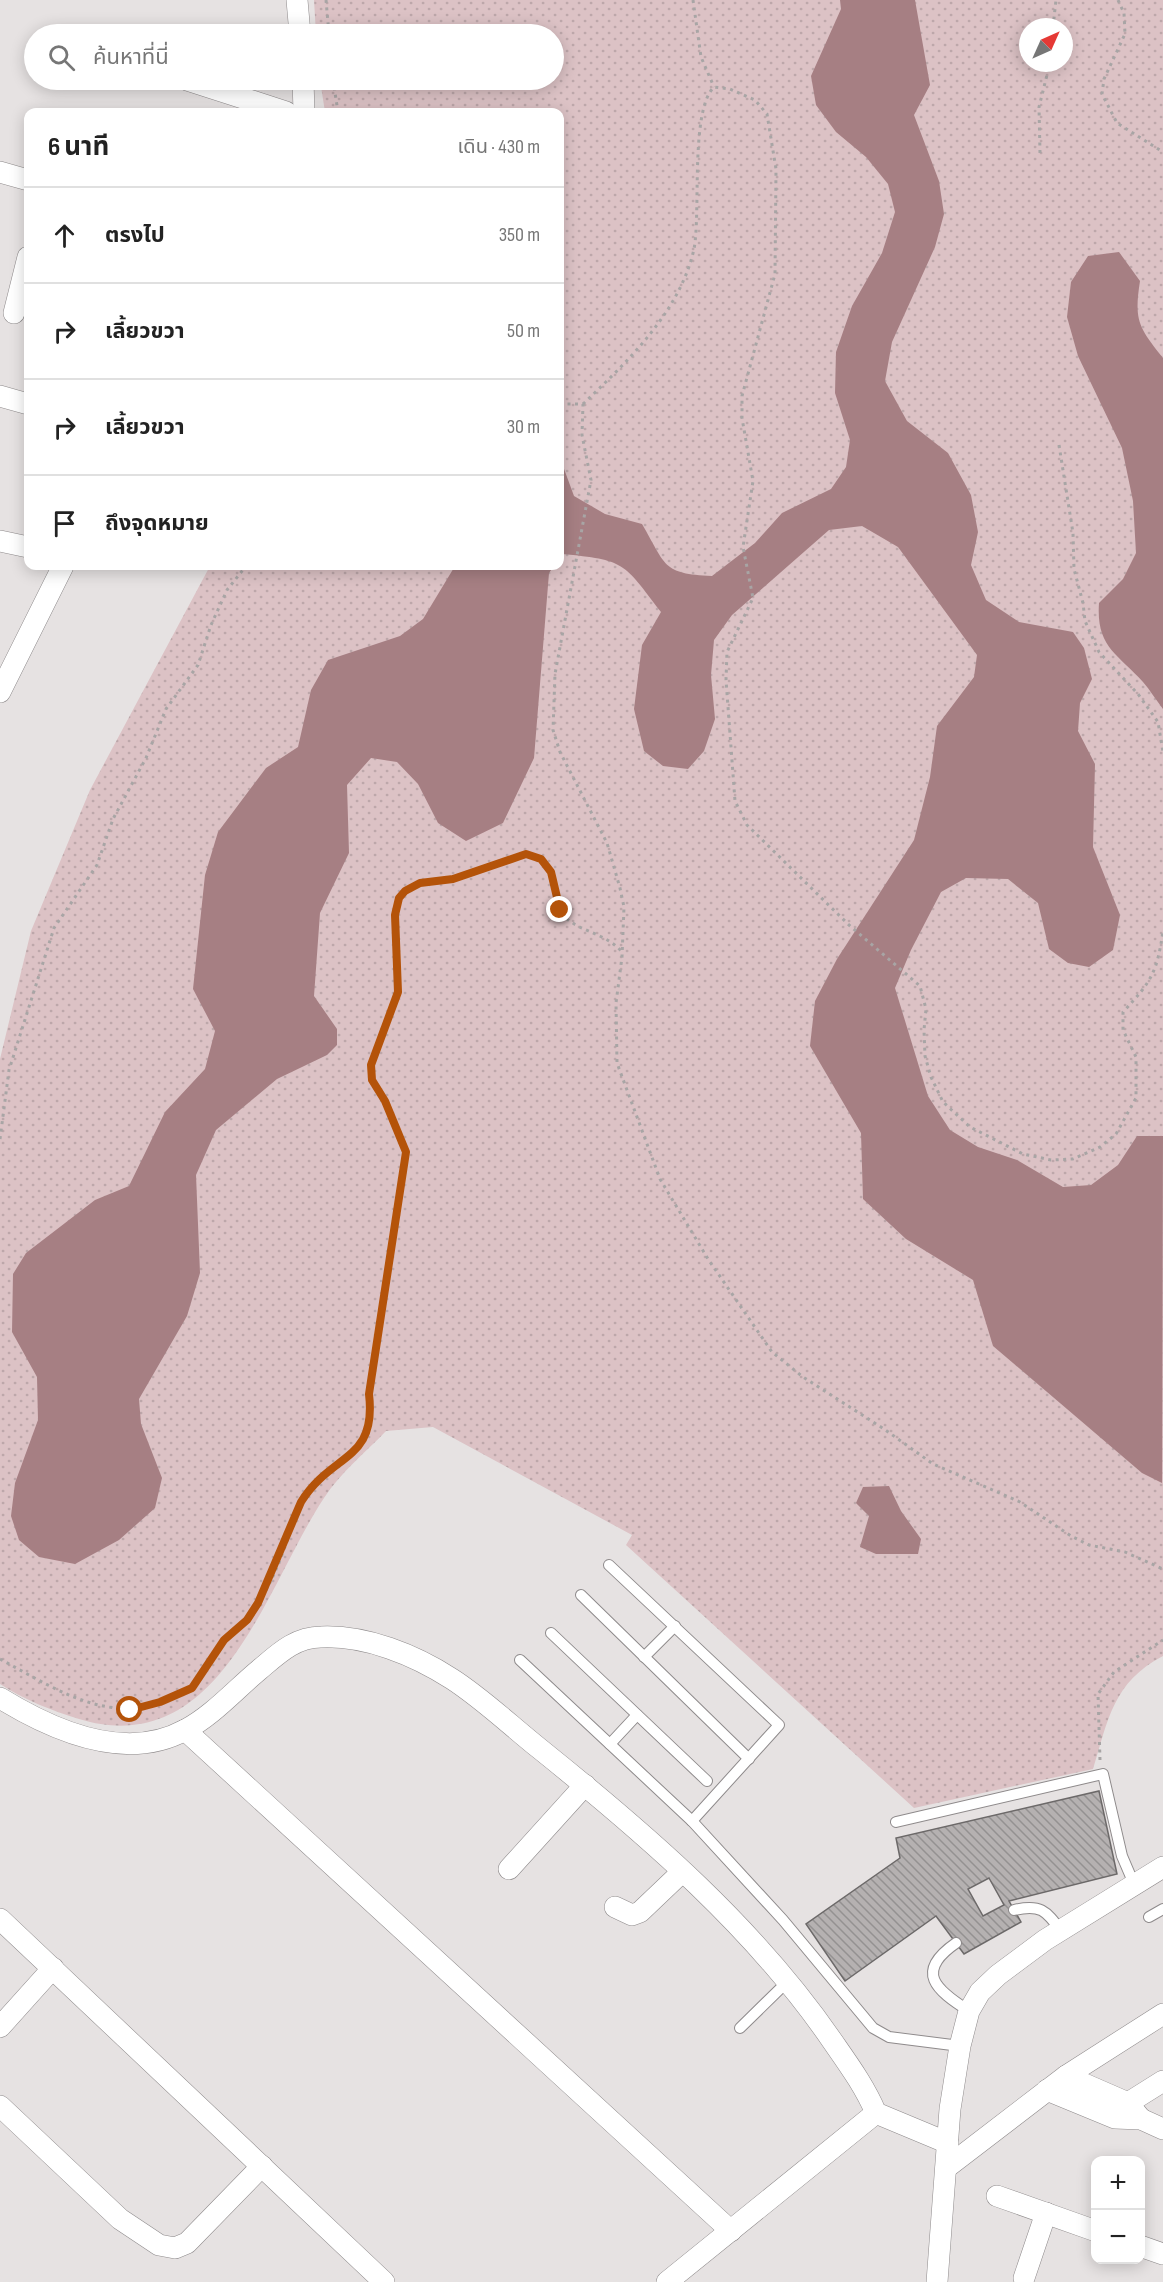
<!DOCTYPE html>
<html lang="th">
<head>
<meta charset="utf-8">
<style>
	body { margin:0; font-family:"Sofia Sans Condensed","Noto Sans Thai",sans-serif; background:#f6f6f6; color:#222 }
	.controls { position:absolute; right:18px; bottom:18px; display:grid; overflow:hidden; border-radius:12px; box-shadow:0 3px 15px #0003 }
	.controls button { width:54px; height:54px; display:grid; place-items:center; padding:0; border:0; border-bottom:2px solid #e0e0e0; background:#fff; color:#222; font:30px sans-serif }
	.compass { position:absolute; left:1019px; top:18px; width:54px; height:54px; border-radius:50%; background:#fff; box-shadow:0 3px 15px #0003; rotate:45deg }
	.stop { position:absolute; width:18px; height:18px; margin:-14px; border:4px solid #b45309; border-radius:50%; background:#fff }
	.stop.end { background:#b45309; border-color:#fff; box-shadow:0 2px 6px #0008 }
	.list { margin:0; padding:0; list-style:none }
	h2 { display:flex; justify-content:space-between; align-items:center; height:78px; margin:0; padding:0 24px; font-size:26px }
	h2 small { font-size:20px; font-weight:400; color:#767676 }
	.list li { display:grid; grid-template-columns:39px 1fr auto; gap:18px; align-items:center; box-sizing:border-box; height:96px; padding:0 24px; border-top:2px solid #e0e0e0 }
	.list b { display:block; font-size:22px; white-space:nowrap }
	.list em { font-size:20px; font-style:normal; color:#767676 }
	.icon { flex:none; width:33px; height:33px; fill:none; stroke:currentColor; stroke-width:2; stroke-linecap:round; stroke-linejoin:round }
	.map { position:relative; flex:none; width:1163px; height:2282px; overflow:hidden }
	.search { position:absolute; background:#fff; box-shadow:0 3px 15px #0003; left:24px; top:24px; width:540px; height:66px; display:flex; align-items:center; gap:15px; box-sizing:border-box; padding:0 21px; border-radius:33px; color:#767676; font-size:22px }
	.panel { position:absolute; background:#fff; box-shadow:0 3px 15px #0003; left:24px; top:108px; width:540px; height:462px; border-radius:12px }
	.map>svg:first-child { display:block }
	.grass { fill:url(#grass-dots); fill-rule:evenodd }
	.water { fill:#a67f83 }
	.building { fill:url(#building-back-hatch); stroke:#6c6969; stroke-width:1.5; fill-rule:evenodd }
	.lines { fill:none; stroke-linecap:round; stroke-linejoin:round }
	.lane-casing { stroke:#8e8a8b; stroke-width:12 }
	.street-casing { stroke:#8e8a8b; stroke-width:22 }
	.path { stroke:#a8a5a5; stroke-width:3; stroke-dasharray:3 4.5; stroke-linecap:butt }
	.lane { stroke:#fff; stroke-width:10 }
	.street { stroke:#fff; stroke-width:21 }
	.route { stroke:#b45309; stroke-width:8 }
</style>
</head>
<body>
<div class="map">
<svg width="1163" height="2282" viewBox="0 0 1163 2282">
	<defs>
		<pattern id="grass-dots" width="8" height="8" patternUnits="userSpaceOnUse" patternTransform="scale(1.5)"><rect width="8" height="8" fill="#dcc2c5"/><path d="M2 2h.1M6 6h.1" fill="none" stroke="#bda7aa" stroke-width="1.8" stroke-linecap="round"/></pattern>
		<pattern id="building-back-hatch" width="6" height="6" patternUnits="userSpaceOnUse" patternTransform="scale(1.5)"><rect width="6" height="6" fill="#b5b1b1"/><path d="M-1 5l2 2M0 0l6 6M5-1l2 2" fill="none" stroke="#949191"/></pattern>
	</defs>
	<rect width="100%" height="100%" fill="#e6e2e2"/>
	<path class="grass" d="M314,0H1163V1656C1113,1682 1108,1720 1093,1769L914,1808L626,1545L632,1535L433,1427L386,1431C366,1452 340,1473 324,1498C265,1587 220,1762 79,1719C52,1711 23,1699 0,1684V1059L31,931L90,790L210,566H560V112H325L320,80H554V34H316ZM1028,27H1064V63H1028Z"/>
	<g class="water">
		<path d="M840,0H915L930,85L914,115L939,181L944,214L935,247L892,342L885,381L907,421L948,453L971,495L978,532L971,565L986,600L1019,622L1073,632L1084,648L1092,679L1080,703L1078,731L1095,764L1093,847L1120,915L1113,950L1089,967L1068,963L1049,949L1038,903L1008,879L966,878L941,892L911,950L895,988L928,1096L950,1130L978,1147L1017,1160L1063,1187L1091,1185L1118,1165L1137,1136H1163L1162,1483L1142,1473L993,1346L973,1280L906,1239L863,1199L861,1133L810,1046L815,1001L837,959L914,840L930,777L937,726L974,677L977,655L898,547L862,526L829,530L732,615L714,640L711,675L715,719L704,751L688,769L663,766L644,751L634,709L642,645L661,612C623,562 625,560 562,554L560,558V458L574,496L605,514L642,524C666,565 662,574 712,576L755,543L782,513L831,489L846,467L850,440L835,393L836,352L852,306L882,253L895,212L888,184L866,157L836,132L816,105L811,76L841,9Z"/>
		<path d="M1119,252L1140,281C1134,320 1138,327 1163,358V709C1156,700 1150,690 1143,682C1117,653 1096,647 1099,603L1123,579L1136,553L1133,501L1122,448L1078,356L1067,317L1071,282L1088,256Z"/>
		<path d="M455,566H554L549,573L534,758L503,823L466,841L438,823L418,784L397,762L371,758L347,785L349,853L320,913L314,996L337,1029V1045L327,1055L277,1079L216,1130L196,1175L200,1273L187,1316L139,1399L141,1424L162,1478L155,1508L119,1540L75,1564L39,1557L19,1540L11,1516L15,1483L38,1420L37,1377L12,1332L13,1274L26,1253L95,1200L129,1186L165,1112L205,1069L215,1031L193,989L205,875L218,832L266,768L298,747L311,690L328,660L400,636L423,619Z"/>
		<path d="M889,1486L901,1511L921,1539L918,1554H876L860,1547L869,1516L856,1503L863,1487Z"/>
	</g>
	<path class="building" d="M1099,1791L1117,1874L1009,1901L1021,1922L964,1954L936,1916L845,1981L806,1924L900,1858L896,1838ZM989,1878L1004,1905L983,1916L968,1889Z"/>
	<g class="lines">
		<defs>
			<g id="lane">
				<path d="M609,1565L779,1725L692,1821"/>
				<path d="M581,1595L749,1759"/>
				<path d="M551,1633L707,1781"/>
				<path d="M644,1657L675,1626"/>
				<path d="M520,1660L692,1821L783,1920L873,2028L889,2037L960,2046"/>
				<path d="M610,1744L637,1715"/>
				<path d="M896,1822L1103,1774L1122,1856L1134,1884"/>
				<path d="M1014,1910C1040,1904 1046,1910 1061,1931"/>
				<path d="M1149,1917L1163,1909"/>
				<path d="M956,1943C914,1972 936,1990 969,2011"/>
				<path d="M740,2028L787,1982"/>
			</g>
			<g id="street">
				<path d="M297,0L300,34"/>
				<path d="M187,80L286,112"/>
				<path d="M303,80L304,112"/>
				<path d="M0,172L28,180"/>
				<path d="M14,313L28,257"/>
				<path d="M0,396L28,404"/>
				<path d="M0,541L28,547"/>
				<path d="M0,692L63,566"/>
				<path d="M0,1698C52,1730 125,1763 185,1730C212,1716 235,1690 259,1670C278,1654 295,1637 321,1637C366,1635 415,1655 452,1679C483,1699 511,1726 540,1749C647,1835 755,1928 833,2042C849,2065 865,2087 876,2113L948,2143"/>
				<path d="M185,1730L731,2231"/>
				<path d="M509,1869L585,1785"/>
				<path d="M615,1907L632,1915L640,1912L682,1872"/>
				<path d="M0,1919L384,2282"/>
				<path d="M0,2027L53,1968"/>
				<path d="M1066,2076L1128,2103L1141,2119"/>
				<path d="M1047,2090L1115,2118L1141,2119L1163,2129"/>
				<path d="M0,2106L120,2219L159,2245L175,2248L187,2243L262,2166"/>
				<path d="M1118,2115L1128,2103L1163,2081"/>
				<path d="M946,2168L1066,2076L1163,2014"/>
				<path d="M997,2196L1096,2231"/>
				<path d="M1140,2246L1163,2254"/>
				<path d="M1024,2278L1046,2213"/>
				<path d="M667,2282L876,2113"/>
				<path d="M937,2282L950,2109L960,2046L969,2011L980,1992L998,1975L1045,1940L1163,1867"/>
			</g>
		</defs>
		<use href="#lane" class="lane-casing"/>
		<use href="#street" class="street-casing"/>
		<g class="path">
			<path d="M326,0L329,34"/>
			<path d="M693,0L701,57L714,87"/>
			<path d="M1118,0L1124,13L1125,34L1104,79L1102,94L1117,123L1163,152"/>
			<path d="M1053,27L1056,0"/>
			<path d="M333,80L338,112"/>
			<path d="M1040,153L1039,107L1050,63"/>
			<path d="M560,404H583L582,435L591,480L555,674L553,730L560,752L607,843L620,888L624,907L622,957L616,1003L617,1063L660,1179L708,1259L772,1352L803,1377L884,1429L933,1464L1020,1502L1071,1536L1089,1545L1125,1552L1163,1569"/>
			<path d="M583,404C627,362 680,312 694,249C701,213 690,110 714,87L730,89L755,100L767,114L776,169L775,274L742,396V418L753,481L743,547L753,598L727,652L726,680L735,801L747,825L849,925L920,986L926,1009L924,1030L925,1056L931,1077L943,1102L970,1127L1023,1154L1051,1160L1073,1159L1100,1147L1116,1134L1136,1098V1057L1123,1030V1012C1152,981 1157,972 1163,931"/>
			<path d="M1059,445L1073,533L1074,569L1083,603L1085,621L1099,652L1138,694L1158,722L1163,752"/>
			<path d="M0,1139L9,1070L54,928L97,865L113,819L146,758L166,709L198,665L211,625L227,590L246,566"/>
			<path d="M0,1659C63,1693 121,1734 191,1688C205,1679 211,1657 222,1643C229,1634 241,1628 248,1618C274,1586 287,1540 301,1502C332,1453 377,1462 369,1394L406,1152L385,1101L372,1080L371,1065L398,992L395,915L399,898L405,891L420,883L453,879L526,854C562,868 546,883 560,910C571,931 604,931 621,951"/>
			<path d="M1100,1760L1098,1694L1114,1672L1163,1640"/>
		</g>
		<use href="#lane" class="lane"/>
		<use href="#street" class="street"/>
	</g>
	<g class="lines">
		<path class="route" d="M130,1710L160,1702L192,1688L224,1640L247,1620L258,1603L301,1502C332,1452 377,1462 369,1394L406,1152L385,1101L372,1080L371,1065L398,992L395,915L399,898L405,891L420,883L453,879L526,854L541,859L551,872L560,910"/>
	</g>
</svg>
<div class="controls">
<button>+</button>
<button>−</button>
</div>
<svg class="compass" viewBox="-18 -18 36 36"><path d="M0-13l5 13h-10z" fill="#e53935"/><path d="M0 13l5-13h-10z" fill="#767676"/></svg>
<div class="stop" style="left:130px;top:1710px"></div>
<div class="stop end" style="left:560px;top:910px"></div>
<div class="search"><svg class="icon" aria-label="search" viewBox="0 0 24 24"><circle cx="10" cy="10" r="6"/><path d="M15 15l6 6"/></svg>ค้นหาที่นี่</div>
<section class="panel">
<h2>6 นาที<small>เดิน · 430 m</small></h2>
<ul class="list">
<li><svg class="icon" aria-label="ahead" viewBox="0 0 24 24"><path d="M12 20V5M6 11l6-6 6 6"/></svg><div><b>ตรงไป</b></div><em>350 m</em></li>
<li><svg class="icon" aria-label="right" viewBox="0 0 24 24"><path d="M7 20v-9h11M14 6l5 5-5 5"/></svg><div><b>เลี้ยวขวา</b></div><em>50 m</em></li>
<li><svg class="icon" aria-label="right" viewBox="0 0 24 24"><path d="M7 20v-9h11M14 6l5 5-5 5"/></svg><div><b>เลี้ยวขวา</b></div><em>30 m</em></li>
<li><svg class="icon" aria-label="arrive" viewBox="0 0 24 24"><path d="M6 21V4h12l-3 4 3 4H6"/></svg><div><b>ถึงจุดหมาย</b></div></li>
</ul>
</section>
</div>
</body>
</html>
